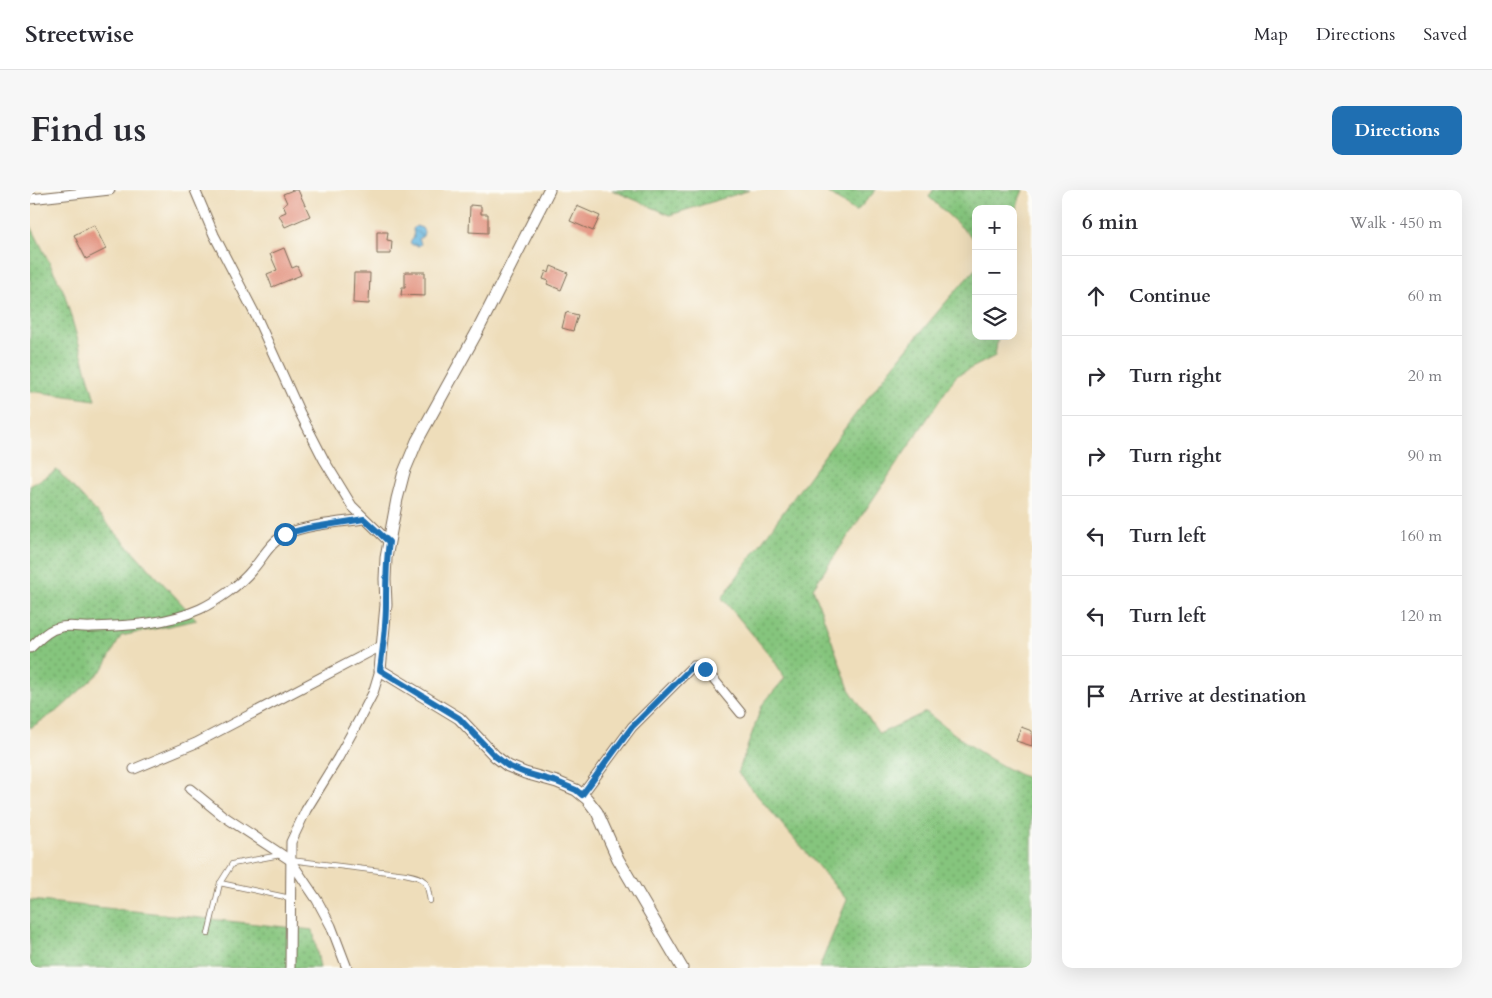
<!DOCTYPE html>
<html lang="en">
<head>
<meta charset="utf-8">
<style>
	body { margin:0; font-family:Cardo,serif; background:#f7f7f7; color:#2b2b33 }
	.controls { position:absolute; right:15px; top:15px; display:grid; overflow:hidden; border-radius:10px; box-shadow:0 5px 20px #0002 }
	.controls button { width:45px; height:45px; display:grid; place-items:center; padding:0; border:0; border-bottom:1px solid #e1e1e2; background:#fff; color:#2b2b33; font:25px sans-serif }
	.stop { position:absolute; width:15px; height:15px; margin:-11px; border:4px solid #1f6fb2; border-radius:50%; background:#fff }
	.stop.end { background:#1f6fb2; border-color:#fff; box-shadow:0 1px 5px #0008 }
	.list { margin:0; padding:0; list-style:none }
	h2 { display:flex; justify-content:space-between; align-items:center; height:65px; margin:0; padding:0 20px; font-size:21px }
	h2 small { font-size:16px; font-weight:400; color:#7c7c81 }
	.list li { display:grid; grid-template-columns:32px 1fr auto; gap:15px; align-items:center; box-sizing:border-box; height:80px; padding:0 20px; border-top:1px solid #e1e1e2 }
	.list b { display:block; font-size:19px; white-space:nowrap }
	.list em { font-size:16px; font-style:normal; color:#7c7c81 }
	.icon { flex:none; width:28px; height:28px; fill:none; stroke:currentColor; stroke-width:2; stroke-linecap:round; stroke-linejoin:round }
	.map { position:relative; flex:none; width:1002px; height:778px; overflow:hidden; border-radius:10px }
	header { display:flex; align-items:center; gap:30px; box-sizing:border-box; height:70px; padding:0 25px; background:#fff; border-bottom:1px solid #e1e1e2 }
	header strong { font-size:24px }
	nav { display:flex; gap:28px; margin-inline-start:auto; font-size:18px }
	.intro { display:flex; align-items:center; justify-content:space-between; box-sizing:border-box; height:120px; padding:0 30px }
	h1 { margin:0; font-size:35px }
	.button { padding:12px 22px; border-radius:10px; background:#1f6fb2; color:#fff; font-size:18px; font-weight:700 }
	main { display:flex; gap:30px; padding:0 30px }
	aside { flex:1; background:#fff; border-radius:10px; box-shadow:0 5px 20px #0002 }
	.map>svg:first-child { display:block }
	.grass { fill:url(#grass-dots); stroke:#60784e }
	.water { fill:url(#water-waves); stroke:#50707f }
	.building { fill:#e18c78 }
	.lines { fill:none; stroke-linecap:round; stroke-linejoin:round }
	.service-casing { stroke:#7a6955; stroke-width:6 }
	.minor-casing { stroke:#7a6955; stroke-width:11 }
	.tertiary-casing { stroke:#7a6955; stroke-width:13 }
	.service { stroke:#fff; stroke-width:4.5 }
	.minor { stroke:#fff; stroke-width:9 }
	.tertiary { stroke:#fff; stroke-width:11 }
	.route { stroke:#1f6fb2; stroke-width:6 }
</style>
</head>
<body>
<header>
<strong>Streetwise</strong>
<nav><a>Map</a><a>Directions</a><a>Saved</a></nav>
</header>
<div class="intro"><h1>Find us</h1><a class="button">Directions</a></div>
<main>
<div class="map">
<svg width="1002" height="778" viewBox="0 0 1002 778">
	<defs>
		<pattern id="grass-dots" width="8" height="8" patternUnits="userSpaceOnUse" patternTransform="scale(1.25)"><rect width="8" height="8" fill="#85c57d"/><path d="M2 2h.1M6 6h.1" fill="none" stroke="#6ea066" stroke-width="1.8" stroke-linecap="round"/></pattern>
		<pattern id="water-waves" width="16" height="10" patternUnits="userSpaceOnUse" patternTransform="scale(1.25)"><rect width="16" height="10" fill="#65b6e0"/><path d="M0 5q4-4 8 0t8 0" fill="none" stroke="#5494b5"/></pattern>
	</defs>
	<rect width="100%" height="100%" fill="#fdfcf7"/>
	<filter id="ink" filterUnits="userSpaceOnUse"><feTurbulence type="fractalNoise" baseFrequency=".02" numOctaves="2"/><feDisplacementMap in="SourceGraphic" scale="10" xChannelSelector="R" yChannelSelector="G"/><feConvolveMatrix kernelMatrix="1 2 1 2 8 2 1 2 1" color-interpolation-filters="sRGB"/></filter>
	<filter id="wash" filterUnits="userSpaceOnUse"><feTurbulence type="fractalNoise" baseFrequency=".0096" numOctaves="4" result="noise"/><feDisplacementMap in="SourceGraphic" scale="20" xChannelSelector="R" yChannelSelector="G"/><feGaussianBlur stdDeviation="1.12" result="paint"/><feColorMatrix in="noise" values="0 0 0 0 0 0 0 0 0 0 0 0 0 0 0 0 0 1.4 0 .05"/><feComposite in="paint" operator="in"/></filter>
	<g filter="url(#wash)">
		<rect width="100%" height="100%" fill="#eeddba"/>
		<g class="grass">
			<path d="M582,0H720L640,25Z"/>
			<path d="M794,0H846L826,22Z"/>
			<path d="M903,0H993L988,12L983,46V19H946V51L899,7Z"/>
			<path d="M0,34L34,102L65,210L0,201Z"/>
			<path d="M946,78V146H968L965,166L926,186L783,398L819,499L849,544L896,522C929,548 962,574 1002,590V778H789L817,710L708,583L732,515L755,488L743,469L692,408C772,295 853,181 946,78Z"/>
			<path d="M27,280L167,430L91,446L73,479L30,519L0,538V296Z"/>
			<path d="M0,710L283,740L290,778H0Z"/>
		</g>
		<path class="water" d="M386,36L392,38L394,42L393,46L389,49L391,54L389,56L383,55L380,53L384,47L383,39Z"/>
		<g id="blocks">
			<g class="building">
				<path d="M263,0H268L280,26L255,37L249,25L256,22L253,15L257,13L253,4Z"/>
				<path d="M440,15L451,16V24H458V43L439,42Z"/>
				<path d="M547,16L570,26L563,41L540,31Z"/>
				<path d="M64,35L76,59L56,69L44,45Z"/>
				<path d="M347,42H358L357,50L362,51L361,64H347Z"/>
				<path d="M254,58L262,78L267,76L271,85L242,97L237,84L247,80L240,64Z"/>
				<path d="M521,76L538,83L531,100L517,94L519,91L513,89L516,81L519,83Z"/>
				<path d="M375,82H395V106L371,105L372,97H375Z"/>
				<path d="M324,83H340L339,114L323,113Z"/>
				<path d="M536,122L548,125L543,141L532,138Z"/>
				<path d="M991,537L1002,541V556L986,551Z"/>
			</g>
		</g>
	</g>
	<g filter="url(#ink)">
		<use href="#blocks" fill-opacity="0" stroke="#7a6955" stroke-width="1"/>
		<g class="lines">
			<defs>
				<g id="service">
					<path d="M260,670L375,684C396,688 397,690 400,711"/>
					<path d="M190,693L260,708"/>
					<path d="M178,744L190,693L202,674L250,665"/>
				</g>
				<g id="minor">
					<path d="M165,0L184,45L227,128L270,223L294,270L322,316L359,352"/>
					<path d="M0,9L80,0"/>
					<path d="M0,458C8,451 17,440 28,438C39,434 50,438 62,437C98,436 137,434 170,419C187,411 210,395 222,380C233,368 240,352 256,344C275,335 312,332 334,329"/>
					<path d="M104,579L166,553L353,455"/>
					<path d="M160,599L192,625L260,670L287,710L301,736L317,778"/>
					<path d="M552,605L602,537L663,476H669L675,479L711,523"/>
					<path d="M260,778L261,652L276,620L308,568L329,530L343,503L350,480"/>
				</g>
				<path id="tertiary" d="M519,0L447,142L387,251L374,282L367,309L356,368L355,389L356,415L350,480L429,528L465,566L478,576L495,583L527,592L546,600L557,609L567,622L588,669L652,778"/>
			</defs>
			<use href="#service" class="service-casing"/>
			<use href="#minor" class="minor-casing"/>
			<use href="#tertiary" class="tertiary-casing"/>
			<use href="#service" class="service"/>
			<use href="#minor" class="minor"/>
			<use href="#tertiary" class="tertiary"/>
		</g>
	</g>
	<g class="lines" filter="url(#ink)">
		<path class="route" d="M255,344L278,338L334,329L359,352C356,373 356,393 356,414C356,436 353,458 350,480L429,528L465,566L478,576L495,583L527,592L546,600L552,605L602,537L663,476H669L675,479"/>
	</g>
</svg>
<div class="controls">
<button>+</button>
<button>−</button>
<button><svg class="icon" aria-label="layers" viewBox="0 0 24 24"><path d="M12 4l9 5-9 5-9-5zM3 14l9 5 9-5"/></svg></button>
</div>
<div class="stop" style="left:255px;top:344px"></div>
<div class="stop end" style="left:675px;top:479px"></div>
</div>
<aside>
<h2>6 min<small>Walk · 450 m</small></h2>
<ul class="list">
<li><svg class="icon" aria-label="ahead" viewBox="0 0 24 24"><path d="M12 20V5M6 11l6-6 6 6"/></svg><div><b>Continue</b></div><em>60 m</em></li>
<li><svg class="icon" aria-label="right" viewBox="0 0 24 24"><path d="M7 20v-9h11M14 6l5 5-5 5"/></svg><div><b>Turn right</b></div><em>20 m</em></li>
<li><svg class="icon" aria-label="right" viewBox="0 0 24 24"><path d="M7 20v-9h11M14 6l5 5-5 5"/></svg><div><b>Turn right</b></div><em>90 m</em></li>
<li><svg class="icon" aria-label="left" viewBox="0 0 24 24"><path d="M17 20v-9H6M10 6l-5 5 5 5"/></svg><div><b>Turn left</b></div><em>160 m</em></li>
<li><svg class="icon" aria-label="left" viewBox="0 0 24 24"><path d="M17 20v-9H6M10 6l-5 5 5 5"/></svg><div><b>Turn left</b></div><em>120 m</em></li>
<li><svg class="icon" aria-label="arrive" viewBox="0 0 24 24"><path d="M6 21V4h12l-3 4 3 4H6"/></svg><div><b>Arrive at destination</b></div></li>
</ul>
</aside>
</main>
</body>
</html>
